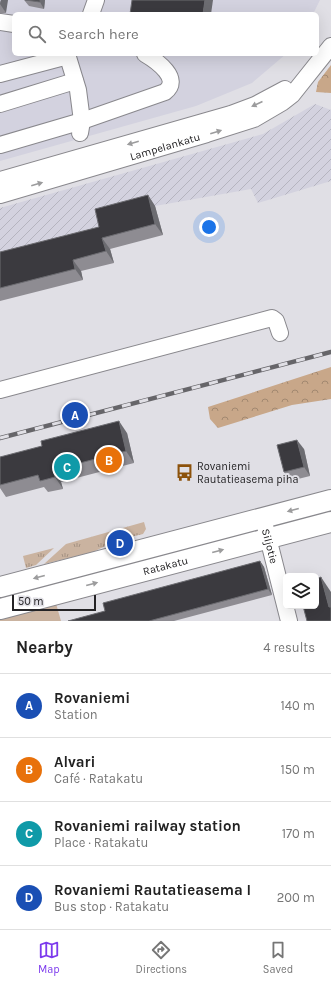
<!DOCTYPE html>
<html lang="en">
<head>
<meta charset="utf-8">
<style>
	body { margin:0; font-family:Karla,sans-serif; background:#f6f6f6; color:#222 }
	.controls { position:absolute; right:12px; bottom:12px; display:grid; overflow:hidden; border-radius:6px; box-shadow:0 4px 16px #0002 }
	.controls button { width:36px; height:36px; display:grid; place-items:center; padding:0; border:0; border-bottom:1px solid #e0e0e0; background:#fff; color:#222; font:20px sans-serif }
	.scale { position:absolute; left:12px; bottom:10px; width:84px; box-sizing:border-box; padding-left:4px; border:2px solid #242325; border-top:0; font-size:11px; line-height:14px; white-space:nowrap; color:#242325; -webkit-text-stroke:3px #e0dfe5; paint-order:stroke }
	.you { position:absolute; left:209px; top:227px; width:14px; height:14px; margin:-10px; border:3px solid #fff; border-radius:50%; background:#1a73e8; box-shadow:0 0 0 6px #1a73e833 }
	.badge { display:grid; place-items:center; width:26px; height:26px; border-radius:50%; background:#7c3aed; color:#fff; font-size:13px; font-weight:700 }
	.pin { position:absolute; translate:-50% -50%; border:2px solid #fff; box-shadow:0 1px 4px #0006 }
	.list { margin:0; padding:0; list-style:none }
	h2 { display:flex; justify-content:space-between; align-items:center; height:52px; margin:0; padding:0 16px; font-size:17px }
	h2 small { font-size:13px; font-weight:400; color:#767676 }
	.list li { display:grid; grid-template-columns:26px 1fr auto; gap:12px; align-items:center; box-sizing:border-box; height:64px; padding:0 16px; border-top:1px solid #e0e0e0 }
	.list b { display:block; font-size:15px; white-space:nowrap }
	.list p { margin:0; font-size:13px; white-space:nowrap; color:#767676 }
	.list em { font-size:13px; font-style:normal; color:#767676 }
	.icon { flex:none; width:22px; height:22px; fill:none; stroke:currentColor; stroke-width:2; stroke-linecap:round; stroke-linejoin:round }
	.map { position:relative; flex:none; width:331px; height:621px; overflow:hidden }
	.search { position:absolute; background:#fff; box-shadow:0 4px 16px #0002; left:12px; right:12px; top:12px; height:44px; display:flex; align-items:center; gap:10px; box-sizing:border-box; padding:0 14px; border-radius:6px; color:#767676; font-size:15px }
	.sheet { height:308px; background:#fff }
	nav { display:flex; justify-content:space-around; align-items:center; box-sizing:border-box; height:56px; border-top:1px solid #e0e0e0; background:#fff; font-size:11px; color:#767676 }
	nav a { display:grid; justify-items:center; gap:2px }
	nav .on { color:#7c3aed }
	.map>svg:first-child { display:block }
	.built { fill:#d3d2df }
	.industrial { fill:url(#industrial-furrows) }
	.grass { fill:url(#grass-tufts) }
	.forest { fill:url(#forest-crowns) }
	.park { fill:#cab3a0 }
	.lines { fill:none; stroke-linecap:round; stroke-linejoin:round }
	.minor-casing { stroke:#89888d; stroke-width:18 }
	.major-casing { stroke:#89888d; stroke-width:22 }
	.minor { stroke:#fff; stroke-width:16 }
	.major { stroke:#fff; stroke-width:20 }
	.rail-casing { stroke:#666569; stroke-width:4.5 }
	.rail { stroke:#e0dfe5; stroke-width:3; stroke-dasharray:9; stroke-linecap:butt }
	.wall { fill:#8e8c92 }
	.shaded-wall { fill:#6c6c71 }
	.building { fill:#3b3a3f; stroke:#6c6c71 }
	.oneway { fill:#9c9c9d }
	.labels { text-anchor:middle; stroke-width:4; stroke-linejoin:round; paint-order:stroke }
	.street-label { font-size:11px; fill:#242325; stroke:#e0dfe5 }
	.poi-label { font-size:11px; fill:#242325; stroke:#e0dfe5; text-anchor:start }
</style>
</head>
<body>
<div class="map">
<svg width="331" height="621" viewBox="0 0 331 621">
	<defs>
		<pattern id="industrial-furrows" width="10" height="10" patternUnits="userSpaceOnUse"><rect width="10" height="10" fill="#d3d2df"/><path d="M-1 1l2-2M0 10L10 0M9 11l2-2" fill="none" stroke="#b5b4bf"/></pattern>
		<pattern id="grass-tufts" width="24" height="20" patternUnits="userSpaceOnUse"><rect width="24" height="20" fill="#cab3a0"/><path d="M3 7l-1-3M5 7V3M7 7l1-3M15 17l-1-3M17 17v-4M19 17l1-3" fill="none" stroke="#a49182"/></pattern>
		<pattern id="forest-crowns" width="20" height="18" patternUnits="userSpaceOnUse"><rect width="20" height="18" fill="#c8a789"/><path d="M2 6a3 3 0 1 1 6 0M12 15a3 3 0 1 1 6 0" fill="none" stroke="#a28870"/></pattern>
	</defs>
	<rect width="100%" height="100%" fill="#e0dfe5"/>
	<path class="built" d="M0,0H320L313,14H14V54H286L252,83L196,106L0,161Z"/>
	<path class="industrial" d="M315,104L331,110V181L258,203L251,189L155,206L107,238L0,265V208L263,134Z"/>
	<g class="grass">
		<path d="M144,522L146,529L143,534L118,540L93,552L44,564L66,544Z"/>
		<path d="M54,548L36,565L26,568L23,556Z"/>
	</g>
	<g class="forest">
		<path d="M331,65V93L316,92L318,82Z"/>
		<path d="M331,367V399L292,405L218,428L210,419L208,407Z"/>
	</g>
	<path class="park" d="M55,600L61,621H0V616Z"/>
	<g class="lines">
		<defs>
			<g id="minor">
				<path d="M91,14L96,0"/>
				<path d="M0,22L14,24"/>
				<path d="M67,54L78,90L82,121L80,133"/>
				<path d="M0,74L68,56"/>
				<path d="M0,104L75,81"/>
				<path d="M0,145L82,121L165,92C182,79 157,61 145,54"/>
				<path d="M0,180L231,114L255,105L285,89"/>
				<path id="s1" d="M0,195L207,134L254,119L283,102L292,95L331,46"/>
				<path d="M0,390L272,318L276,321L280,333"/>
				<path id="s2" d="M263,518L289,621"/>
			</g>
			<g id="major">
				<path d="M0,587L331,500"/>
				<path id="s3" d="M0,609L331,522"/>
			</g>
		</defs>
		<use href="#minor" class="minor-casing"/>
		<use href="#major" class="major-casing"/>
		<use href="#minor" class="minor"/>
		<use href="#major" class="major"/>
		<defs>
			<path id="rail" d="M0,438L331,352"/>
		</defs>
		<use href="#rail" class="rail-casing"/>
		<use href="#rail" class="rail"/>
	</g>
	<g class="wall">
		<path d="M0,0L6,13H0Z"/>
		<path d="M24,0H45L44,9L29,6Z"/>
		<path d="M148,195L155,206L163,235L110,249L114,263L81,271L83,280L0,301V252L99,227Z"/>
		<path d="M127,433L134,463L61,482L63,489L48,492L44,487L6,497L0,488V457Z"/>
		<path d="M304,449L310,476L290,481L284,472Z"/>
		<path d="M260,561L264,567L272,595L174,621H68L105,611Z"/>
	</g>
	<g class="shaded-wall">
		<path d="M1,0H8L6,13L0,4Z"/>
		<path d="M40,0H45L44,9L40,2Z"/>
		<path d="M205,0H213L211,14H203Z"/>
		<path d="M148,195L155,206L163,235L155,224Z"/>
		<path d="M102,238L110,249L114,263L106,251Z"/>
		<path d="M73,260L81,271L83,280L75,269Z"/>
		<path d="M119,421L127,433L134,463L126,451Z"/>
		<path d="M297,440L304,449L310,476L304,467Z"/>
		<path d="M53,470L61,482L63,489L55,477Z"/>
		<path d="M260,561L264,567L272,595L268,589Z"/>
		<path d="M321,577L331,592V610L329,607Z"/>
	</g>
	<g class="building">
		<path d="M25,0H40V2Z"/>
		<path d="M132,0H205L203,14H130Z"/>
		<path d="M148,195L155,224L102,238L106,251L73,260L75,269L0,288V252L99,227L95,209Z"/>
		<path d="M119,421L126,451L53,470L55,477L40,481L38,475L0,485V457L42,446L41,441Z"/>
		<path d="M297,440L304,467L284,472L277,445Z"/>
		<path d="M260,561L268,589L149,621H68L105,611L103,603Z"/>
		<path d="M321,577L329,607H331V621H307L303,606H316V579Z"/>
	</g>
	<defs><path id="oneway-solid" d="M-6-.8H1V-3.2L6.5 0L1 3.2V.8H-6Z"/></defs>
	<g class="oneway">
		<use href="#oneway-solid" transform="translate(257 104) rotate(156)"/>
		<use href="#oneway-solid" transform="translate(216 132) rotate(-17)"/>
		<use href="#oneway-solid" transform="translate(133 143) rotate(164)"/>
		<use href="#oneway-solid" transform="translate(37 184) rotate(-16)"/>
		<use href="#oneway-solid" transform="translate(293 510) rotate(165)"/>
		<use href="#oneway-solid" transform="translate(218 551) rotate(-15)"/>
		<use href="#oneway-solid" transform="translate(39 577) rotate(165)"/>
		<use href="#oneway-solid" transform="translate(92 584) rotate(-15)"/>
	</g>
	<defs>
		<symbol id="bus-bare" viewBox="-9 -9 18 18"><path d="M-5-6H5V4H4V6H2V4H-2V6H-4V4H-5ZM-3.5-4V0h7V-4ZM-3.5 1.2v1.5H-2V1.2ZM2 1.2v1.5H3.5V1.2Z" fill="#8c520b" stroke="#e0dfe5" stroke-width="2.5" paint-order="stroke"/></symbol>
	</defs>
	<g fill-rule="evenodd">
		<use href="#bus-bare" x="172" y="460" width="25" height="25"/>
	</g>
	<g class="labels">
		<g class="street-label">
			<text dy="4" stroke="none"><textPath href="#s1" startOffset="172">Lampelankatu</textPath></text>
			<text dy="4" stroke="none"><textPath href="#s2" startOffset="29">Siljotie</textPath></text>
			<text dy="4" stroke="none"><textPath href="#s3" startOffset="171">Ratakatu</textPath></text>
		</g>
		<g class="poi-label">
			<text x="197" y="470">Rovaniemi<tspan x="197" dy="13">Rautatieasema piha</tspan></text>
		</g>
	</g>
</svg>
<div class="controls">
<button><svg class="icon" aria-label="layers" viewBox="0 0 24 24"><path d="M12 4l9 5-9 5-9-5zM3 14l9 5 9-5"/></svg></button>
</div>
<div class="scale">50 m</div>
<div class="you"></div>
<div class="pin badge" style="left:75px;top:415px;background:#1a4fb4">A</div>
<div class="pin badge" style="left:109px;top:460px;background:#e8710a">B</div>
<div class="pin badge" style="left:67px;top:467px;background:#0f9aa8">C</div>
<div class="pin badge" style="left:120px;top:543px;background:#1a4fb4">D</div>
<div class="search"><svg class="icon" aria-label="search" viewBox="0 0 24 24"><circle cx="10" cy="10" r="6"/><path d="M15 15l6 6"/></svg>Search here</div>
</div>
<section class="sheet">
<h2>Nearby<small>4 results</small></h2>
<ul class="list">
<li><span class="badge" style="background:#1a4fb4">A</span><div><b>Rovaniemi</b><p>Station</p></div><em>140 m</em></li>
<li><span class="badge" style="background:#e8710a">B</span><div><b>Alvari</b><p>Café · Ratakatu</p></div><em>150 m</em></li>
<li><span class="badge" style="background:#0f9aa8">C</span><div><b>Rovaniemi railway station</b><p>Place · Ratakatu</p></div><em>170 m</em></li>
<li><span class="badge" style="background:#1a4fb4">D</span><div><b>Rovaniemi Rautatieasema I</b><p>Bus stop · Ratakatu</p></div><em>200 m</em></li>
</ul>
</section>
<nav>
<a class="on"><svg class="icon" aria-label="map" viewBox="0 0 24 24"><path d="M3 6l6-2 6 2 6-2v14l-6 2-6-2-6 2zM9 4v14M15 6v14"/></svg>Map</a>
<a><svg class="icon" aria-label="directions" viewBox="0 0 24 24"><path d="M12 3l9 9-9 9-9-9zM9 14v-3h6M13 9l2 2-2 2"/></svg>Directions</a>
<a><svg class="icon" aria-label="saved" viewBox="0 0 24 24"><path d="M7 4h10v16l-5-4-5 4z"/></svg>Saved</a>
</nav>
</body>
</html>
